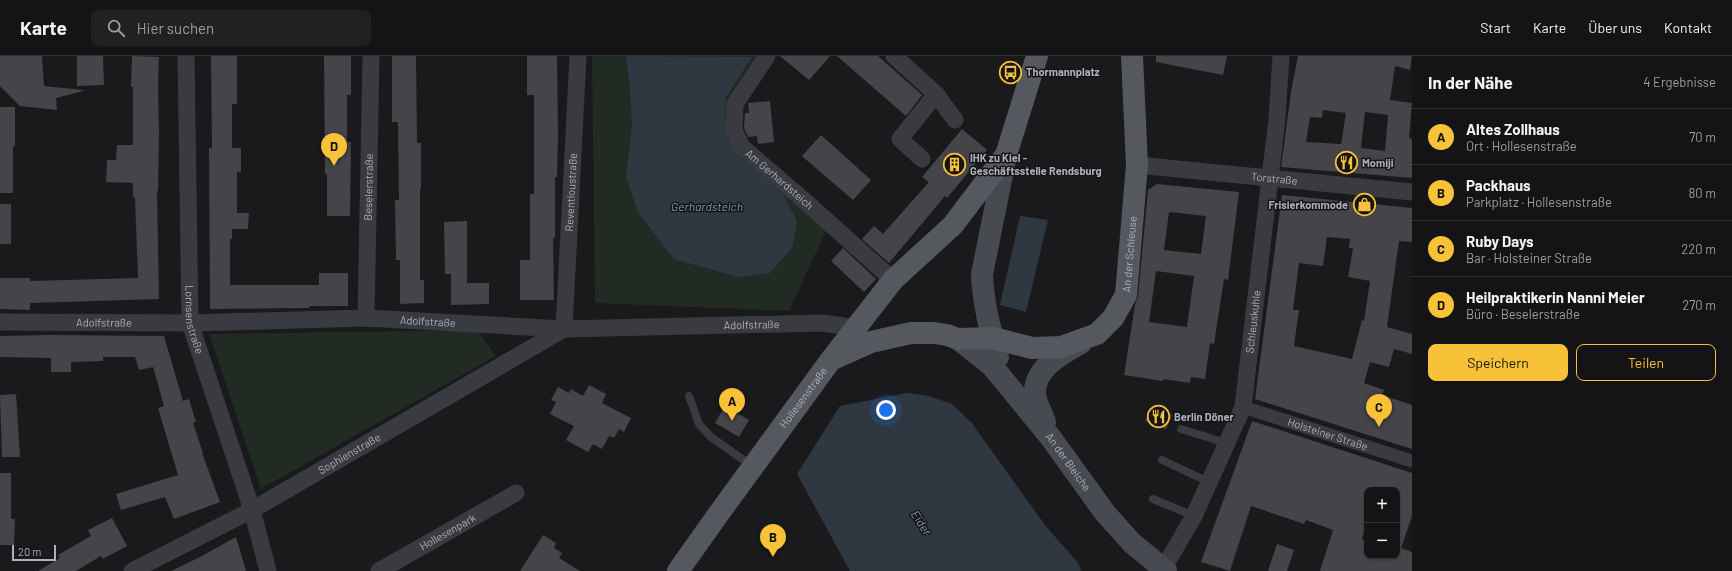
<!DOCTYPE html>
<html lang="de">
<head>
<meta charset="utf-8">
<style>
	body { margin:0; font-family:Barlow,sans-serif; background:#212022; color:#f1f3f6 }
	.controls { position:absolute; right:12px; bottom:12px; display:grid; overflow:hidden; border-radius:8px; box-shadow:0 1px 3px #0004 }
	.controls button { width:36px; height:36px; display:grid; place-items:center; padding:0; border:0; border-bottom:1px solid #333234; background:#141315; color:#f1f3f6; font:20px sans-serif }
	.scale { position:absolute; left:12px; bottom:10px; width:44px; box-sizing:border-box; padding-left:4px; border:2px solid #acb0bc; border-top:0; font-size:11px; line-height:14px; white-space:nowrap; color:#acb0bc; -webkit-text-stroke:3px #151417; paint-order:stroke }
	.you { position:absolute; left:886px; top:354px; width:14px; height:14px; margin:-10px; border:3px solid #fff; border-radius:50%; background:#1a73e8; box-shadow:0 0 0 6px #1a73e833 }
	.badge { display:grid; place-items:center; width:26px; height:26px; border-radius:50%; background:#f7c237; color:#111; font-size:13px; font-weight:700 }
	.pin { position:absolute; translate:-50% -33px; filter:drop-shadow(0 1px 2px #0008) }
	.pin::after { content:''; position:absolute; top:21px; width:14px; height:12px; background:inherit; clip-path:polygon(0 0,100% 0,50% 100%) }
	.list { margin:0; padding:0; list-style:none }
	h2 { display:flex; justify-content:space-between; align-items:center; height:52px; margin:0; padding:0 16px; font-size:17px }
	h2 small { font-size:13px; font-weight:400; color:#9d9ea0 }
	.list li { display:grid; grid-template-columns:26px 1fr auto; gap:12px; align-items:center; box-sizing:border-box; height:56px; padding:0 16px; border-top:1px solid #333234 }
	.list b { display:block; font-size:15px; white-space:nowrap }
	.list p { margin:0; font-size:13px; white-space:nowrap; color:#9d9ea0 }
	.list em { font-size:13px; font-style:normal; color:#9d9ea0 }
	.actions { display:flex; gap:8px; padding:12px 16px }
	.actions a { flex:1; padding:9px 0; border:1px solid #f7c237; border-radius:8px; text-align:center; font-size:14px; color:#f7c237 }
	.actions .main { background:#f7c237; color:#111 }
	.icon { flex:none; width:22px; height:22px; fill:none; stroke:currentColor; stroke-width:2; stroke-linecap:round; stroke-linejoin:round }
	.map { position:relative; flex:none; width:1412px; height:515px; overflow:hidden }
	header { display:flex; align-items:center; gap:24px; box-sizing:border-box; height:56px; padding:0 20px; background:#141315; border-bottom:1px solid #333234 }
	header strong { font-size:19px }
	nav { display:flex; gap:22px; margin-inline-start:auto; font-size:14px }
	.search { width:280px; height:36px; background:#212022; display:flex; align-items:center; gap:10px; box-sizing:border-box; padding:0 14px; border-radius:8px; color:#9d9ea0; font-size:15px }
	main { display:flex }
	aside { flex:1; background:#141315 }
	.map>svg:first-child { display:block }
	.green { fill:#212a23 }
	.water { fill:#2f3841 }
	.building { fill:#444449; fill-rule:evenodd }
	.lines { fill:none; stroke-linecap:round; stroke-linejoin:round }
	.service { stroke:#3a3b41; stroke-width:8 }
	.pedestrian { stroke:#3a3b41; stroke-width:13 }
	.minor { stroke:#3a3b41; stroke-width:17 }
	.secondary { stroke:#484a51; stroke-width:22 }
	.primary { stroke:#565860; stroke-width:22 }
	.labels { text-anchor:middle; stroke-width:3; stroke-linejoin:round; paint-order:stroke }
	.poi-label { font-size:11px; font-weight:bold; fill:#acb0bc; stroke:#151417; text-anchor:start }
	.street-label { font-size:11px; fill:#acb0bc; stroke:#151417 }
	.water-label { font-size:12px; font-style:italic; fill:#829bb7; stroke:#151417 }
</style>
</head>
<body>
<header>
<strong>Karte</strong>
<div class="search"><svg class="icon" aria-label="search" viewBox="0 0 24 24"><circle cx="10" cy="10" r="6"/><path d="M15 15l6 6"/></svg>Hier suchen</div>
<nav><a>Start</a><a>Karte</a><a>Über uns</a><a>Kontakt</a></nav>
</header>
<main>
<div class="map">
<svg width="1412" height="515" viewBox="0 0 1412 515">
	<rect width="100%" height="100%" fill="#1a191c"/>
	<g class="green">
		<path d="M592,0H758L730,73L827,173L789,255L595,247Z"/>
		<path d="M477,274L496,300L261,433L209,278Z"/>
	</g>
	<g class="water">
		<path d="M626,0L752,1L726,41L725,60L728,82L740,101L782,137L797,165L792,192L770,217L738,221L674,203L638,156L626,121L632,70L630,33Z"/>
		<path d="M1020,160L1048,164L1026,256L1000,249Z"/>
		<path d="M907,337L929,340L952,348L971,366L1045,469L1079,508L1081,515H850L797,418L840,350Z"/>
	</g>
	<g class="building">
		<path d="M0,0H42L44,30L83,34V35L56,42L57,54L20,50L0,30Z"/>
		<path d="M77,0H103L104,29L77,30Z"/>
		<path d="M132,0L159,1L158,31L159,79L158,135H157L159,243L30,247V254L0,253V222H30V225L138,222L135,142L133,141V127L106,126L107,104H116L117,89H133V31H131Z"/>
		<path d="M211,0H237V48H232V92H241V116H237V157H249L248,173H232V183H230V229H319V217H348V250H309V252L210,253L209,92H212Z"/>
		<path d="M324,0H351V39H347V86H351L350,160H327V118H325Z"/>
		<path d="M392,0H416L417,87H421V133H420V224H424V247L400,248V204H396L395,144H399L398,66H392Z"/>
		<path d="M527,0H557L558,79L557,121H555V182H553L554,244H520V204H530V138H534V39H527Z"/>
		<path d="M780,0H830L809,24Z"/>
		<path d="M837,0H878L922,39L906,60Z"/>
		<path d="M1156,0H1227L1223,19L1156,6Z"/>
		<path d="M1298,0H1412L1410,14L1395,10L1390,44L1412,47L1409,82L1412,83V122L1281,111L1291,36ZM1323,54L1346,57L1341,88L1306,86L1310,61L1322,62ZM1365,56L1388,59L1385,95L1361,92Z"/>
		<path d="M770,45L774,86L758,88L757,80L748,81L744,72L745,57H749L748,47Z"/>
		<path d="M0,51H15V90H13V137H0Z"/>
		<path d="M962,73L987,94L947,142L945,140L889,207L862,183L874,170L883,178L929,126L922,121Z"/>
		<path d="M821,79L871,124L853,144L802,100Z"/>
		<path d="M1157,128L1239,136L1228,224L1224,223L1214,288L1210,287L1205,323L1191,321L1190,327L1163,323V325L1124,319L1135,249L1138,240L1148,134ZM1169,156L1206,160L1201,198L1164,194ZM1156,215L1194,220L1187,271L1149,266Z"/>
		<path d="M1282,139L1412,152V186L1399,185L1387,271L1412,278V298L1394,293L1389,311L1370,306L1364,327L1384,334L1382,339L1412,349V393L1255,343ZM1327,181L1350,183L1349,192H1353L1348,221L1370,225L1364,265L1362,264L1352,303L1294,290L1299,254H1293L1299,207L1323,210Z"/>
		<rect x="0" y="148" width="11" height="40"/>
		<path d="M467,165V227H489V248L451,249V218H445L444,166Z"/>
		<path d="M843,192L876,223L864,236L831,205Z"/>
		<path d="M50,279L164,280L183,345L189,343L196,366L193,367L203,397H202L220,446L174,463L165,441L121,454L116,438L178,419L158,352L164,350L153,311L139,314L135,301H103V305L71,306V316H51V302L0,301V280Z"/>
		<path d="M589,329L606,338L602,347L631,362L624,376L619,373L614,382L609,380L602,393L593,388L588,396L566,384L574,370L550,358L556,346L551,344L558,331L569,337L571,333L583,340Z"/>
		<path d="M16,338L20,401H2L0,339Z"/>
		<path d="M725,350L749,364L739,381L715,367Z"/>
		<path d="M1152,351L1172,359L1166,373L1145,365Z"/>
		<path d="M1252,365L1412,417V460L1401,492L1412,496V515H1320L1333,474L1306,464L1304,468L1251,450L1230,515L1201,506ZM1367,434H1397V500H1367V485L1362,483L1367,467Z"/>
		<path d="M0,417H11V463H15L14,489H0Z"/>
		<path d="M112,462L127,490L103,503L101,500L76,515H38L60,502L58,499L91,480L88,474Z"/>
		<path d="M543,479L556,487L554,492L562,497L559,502L580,515H520Z"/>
		<path d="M236,481L246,515H171L200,501Z"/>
		<path d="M1277,488L1294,494L1287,515H1268Z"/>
	</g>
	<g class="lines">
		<g class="service">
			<path d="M689,340L699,368L711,381L752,410"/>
			<path d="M1181,373L1226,387"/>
			<path d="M1162,404L1209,426"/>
			<path d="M1153,443L1194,460"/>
		</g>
		<path class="pedestrian" id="s1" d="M1243,351L1412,405"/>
		<g class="minor">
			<path id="s2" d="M186,0L190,267L252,454L268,515"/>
			<path id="s3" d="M767,0L735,48L734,74L742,91L807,147L893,224"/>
			<path d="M894,0L936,38L955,64"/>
			<path d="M922,103L900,83L936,38"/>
			<path id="s4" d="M1137,109L1412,136"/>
			<path id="s5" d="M366,262L371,0"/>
			<path id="s6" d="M0,266L190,267L366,262L564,273L823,267L856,272"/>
			<path id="s7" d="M564,273L578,0"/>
			<path id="s8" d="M132,515L252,454L564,273"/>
			<path id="s9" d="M379,515L516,437"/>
			<path id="s10" d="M1162,515L1194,460L1243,351L1277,63L1281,0"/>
		</g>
		<g class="secondary">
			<path id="s11" d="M958,283L992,310L1051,382L1105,457L1132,487L1166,515"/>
			<path d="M998,301C990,273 983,247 982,218L1006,99"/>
			<path d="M1045,366C1042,357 1036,347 1035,339C1033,312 1062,298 1081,287"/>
		</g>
		<g class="primary">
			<path id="s12" d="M833,303L871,286L911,277H934L947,279L958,283L993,282L1032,292L1061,291L1097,278L1113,262L1126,239L1137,109L1132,0"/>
			<path id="s13" d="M678,515L717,460L830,305L893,224L953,169L1006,99L1037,0"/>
		</g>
	</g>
	<defs>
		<symbol id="bus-ring" viewBox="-11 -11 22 22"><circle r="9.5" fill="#151417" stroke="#f7c237" stroke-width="1.5"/><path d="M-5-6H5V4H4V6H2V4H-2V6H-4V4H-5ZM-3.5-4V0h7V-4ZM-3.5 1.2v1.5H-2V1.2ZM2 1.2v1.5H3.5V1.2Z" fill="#f7c237"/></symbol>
		<symbol id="restaurant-ring" viewBox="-11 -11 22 22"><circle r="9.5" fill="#151417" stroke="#f7c237" stroke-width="1.5"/><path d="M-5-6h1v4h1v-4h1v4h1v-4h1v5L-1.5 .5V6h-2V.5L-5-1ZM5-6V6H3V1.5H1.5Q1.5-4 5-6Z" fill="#f7c237"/></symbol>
		<symbol id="building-ring" viewBox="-11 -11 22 22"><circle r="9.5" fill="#151417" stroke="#f7c237" stroke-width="1.5"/><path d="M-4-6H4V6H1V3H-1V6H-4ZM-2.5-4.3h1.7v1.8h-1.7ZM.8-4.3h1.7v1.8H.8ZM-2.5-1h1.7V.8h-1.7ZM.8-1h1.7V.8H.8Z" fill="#f7c237"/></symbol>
		<symbol id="shop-ring" viewBox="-11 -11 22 22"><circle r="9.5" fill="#151417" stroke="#f7c237" stroke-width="1.5"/><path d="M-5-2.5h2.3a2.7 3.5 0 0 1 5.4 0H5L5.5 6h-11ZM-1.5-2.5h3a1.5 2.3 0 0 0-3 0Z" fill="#f7c237"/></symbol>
	</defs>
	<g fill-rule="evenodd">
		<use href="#bus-ring" x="998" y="4" width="25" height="25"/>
		<use href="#restaurant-ring" x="1334" y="94" width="25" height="25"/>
		<use href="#building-ring" x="942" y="96" width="25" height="25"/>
		<use href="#shop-ring" x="1352" y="136" width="25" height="25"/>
		<use href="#restaurant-ring" x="1146" y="348" width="25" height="25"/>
	</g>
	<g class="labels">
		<g class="poi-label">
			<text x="1026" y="20">Thormannplatz</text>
			<text x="970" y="106">IHK zu Kiel -<tspan x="970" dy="13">Geschäftsstelle Rendsburg</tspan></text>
			<text x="1362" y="111">Momiji</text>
			<text x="1348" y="153" text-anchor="end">Frisierkommode</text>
			<text x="1174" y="365">Berlin Döner</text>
		</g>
		<g class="street-label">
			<text dy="4" stroke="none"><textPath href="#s4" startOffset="138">Torstraße</textPath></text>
			<text dy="4" stroke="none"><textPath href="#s3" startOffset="152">Am Gerhardsteich</textPath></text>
			<text dy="4" stroke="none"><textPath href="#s5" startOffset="131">Beselerstraße</textPath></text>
			<text dy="4" stroke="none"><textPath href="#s7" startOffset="137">Reventloustraße</textPath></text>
			<text dy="4" stroke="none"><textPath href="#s12" startOffset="363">An der Schleuse</textPath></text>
			<text dy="4" stroke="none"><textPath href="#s2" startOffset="264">Lornsenstraße</textPath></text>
			<text dy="4" stroke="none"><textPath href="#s6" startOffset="428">Adolfstraße</textPath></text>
			<text dy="4" stroke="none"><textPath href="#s10" startOffset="269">Schleuskuhle</textPath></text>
			<text dy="4" stroke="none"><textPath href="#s6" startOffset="104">Adolfstraße</textPath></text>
			<text dy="4" stroke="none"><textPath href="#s6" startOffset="752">Adolfstraße</textPath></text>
			<text dy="4" stroke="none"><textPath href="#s13" startOffset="214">Hollesenstraße</textPath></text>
			<text dy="4" stroke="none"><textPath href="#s1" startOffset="89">Holsteiner Straße</textPath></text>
			<text dy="4" stroke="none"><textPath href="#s8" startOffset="247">Sophienstraße</textPath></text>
			<text dy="4" stroke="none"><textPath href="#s11" startOffset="166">An der Bleiche</textPath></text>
			<text dy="4" stroke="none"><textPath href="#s9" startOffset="79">Hollesenpark</textPath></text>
		</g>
		<g class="water-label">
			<text x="707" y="155">Gerhardsteich</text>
			<text transform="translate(921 467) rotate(57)" y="4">Eider</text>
		</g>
	</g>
</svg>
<div class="controls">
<button>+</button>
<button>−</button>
</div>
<div class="scale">20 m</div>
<div class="you"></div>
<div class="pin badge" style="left:732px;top:365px">A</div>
<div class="pin badge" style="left:773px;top:501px">B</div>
<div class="pin badge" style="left:1379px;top:371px">C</div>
<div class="pin badge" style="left:334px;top:110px">D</div>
</div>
<aside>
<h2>In der Nähe<small>4 Ergebnisse</small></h2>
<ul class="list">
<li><span class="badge">A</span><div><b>Altes Zollhaus</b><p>Ort · Hollesenstraße</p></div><em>70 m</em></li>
<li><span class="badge">B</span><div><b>Packhaus</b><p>Parkplatz · Hollesenstraße</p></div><em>80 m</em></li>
<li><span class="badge">C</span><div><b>Ruby Days</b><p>Bar · Holsteiner Straße</p></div><em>220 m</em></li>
<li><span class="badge">D</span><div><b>Heilpraktikerin Nanni Meier</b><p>Büro · Beselerstraße</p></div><em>270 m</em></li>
</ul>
<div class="actions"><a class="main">Speichern</a><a>Teilen</a></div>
</aside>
</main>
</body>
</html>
